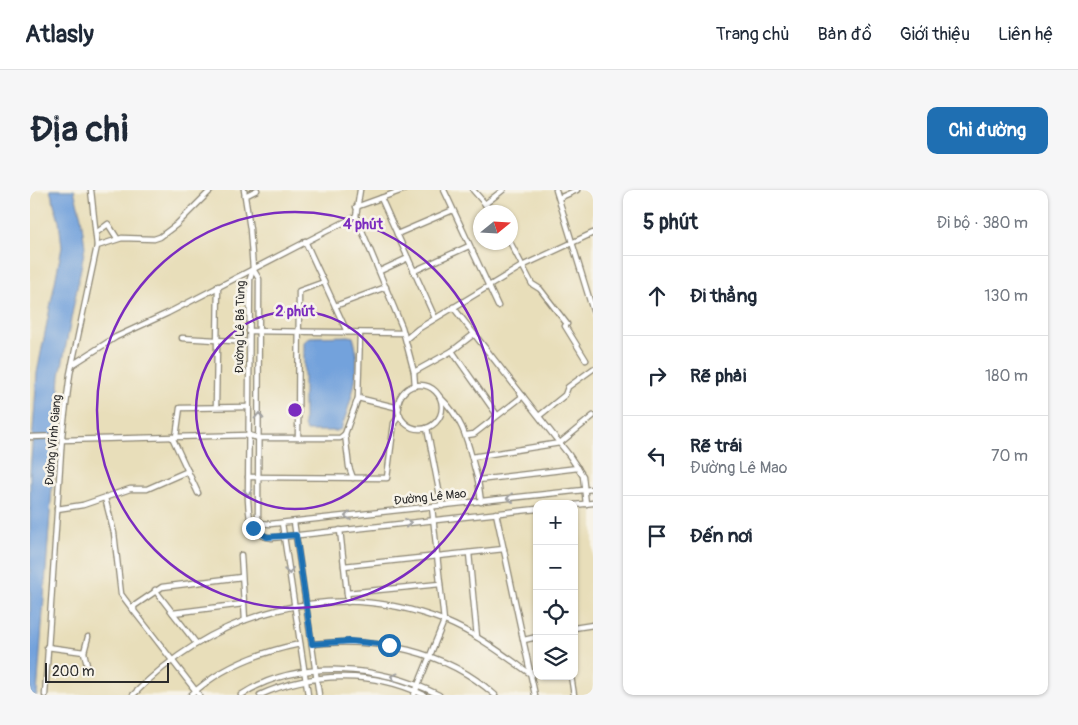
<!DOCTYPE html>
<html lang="vi">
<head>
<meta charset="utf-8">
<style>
	body { margin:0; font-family:Pangolin,sans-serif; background:#f6f6f7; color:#1f2937 }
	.controls { position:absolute; right:15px; bottom:15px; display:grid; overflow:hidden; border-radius:10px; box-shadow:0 1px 4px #0004 }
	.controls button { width:45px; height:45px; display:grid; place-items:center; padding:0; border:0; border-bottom:1px solid #e0e1e3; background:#fff; color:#1f2937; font:25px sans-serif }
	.compass { position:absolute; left:443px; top:15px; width:45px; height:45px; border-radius:50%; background:#fff; box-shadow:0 1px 4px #0004; rotate:72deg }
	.scale { position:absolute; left:15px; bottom:12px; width:124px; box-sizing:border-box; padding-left:5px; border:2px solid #2b2b2b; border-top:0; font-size:14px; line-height:18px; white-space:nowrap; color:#2b2b2b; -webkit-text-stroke:4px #f7f3e8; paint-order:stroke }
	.stop { position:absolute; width:15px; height:15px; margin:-11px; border:4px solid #1f6fb2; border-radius:50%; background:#fff }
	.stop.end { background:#1f6fb2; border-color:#fff; box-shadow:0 1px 5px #0008 }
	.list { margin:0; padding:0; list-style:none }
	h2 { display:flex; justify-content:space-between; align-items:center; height:65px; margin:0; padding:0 20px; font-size:21px }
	h2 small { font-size:16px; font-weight:400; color:#747a83 }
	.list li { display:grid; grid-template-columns:32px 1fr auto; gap:15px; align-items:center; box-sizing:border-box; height:80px; padding:0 20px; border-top:1px solid #e0e1e3 }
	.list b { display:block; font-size:19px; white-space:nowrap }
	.list p { margin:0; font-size:16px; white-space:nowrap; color:#747a83 }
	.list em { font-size:16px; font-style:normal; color:#747a83 }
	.icon { flex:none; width:28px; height:28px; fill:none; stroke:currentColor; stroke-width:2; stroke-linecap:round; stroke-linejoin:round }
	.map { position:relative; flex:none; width:563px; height:505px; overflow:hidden; border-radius:10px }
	header { display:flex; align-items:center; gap:30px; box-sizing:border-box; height:70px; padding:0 25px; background:#fff; border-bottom:1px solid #e0e1e3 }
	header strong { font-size:24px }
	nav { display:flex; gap:28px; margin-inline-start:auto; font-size:18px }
	.intro { display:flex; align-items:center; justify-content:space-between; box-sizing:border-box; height:120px; padding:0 30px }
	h1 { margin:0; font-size:35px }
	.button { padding:12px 22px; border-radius:10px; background:#1f6fb2; color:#fff; font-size:18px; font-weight:700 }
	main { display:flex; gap:30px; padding:0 30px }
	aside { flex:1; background:#fff; border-radius:10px; box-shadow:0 1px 4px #0004 }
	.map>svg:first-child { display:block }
	.water { fill:#73a2dc; stroke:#4f6684 }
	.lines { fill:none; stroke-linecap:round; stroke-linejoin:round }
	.minor-casing { stroke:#8a8472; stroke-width:7 }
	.minor { stroke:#fff; stroke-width:4.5 }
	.oneway { stroke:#a0a0a0 }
	.route { stroke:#1f6fb2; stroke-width:6 }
	.ring { fill:none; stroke:#7b2cbf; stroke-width:2.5 }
	.labels { text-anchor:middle; stroke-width:5; stroke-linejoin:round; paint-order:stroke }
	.street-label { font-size:12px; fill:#2b2b2b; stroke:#f7f3e8 }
	.centre { fill:#7b2cbf; stroke:#f7f3e8; stroke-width:2.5 }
	.ring-label { font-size:15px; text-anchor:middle; font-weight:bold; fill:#7b2cbf; stroke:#f7f3e8; stroke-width:5; stroke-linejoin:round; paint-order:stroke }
</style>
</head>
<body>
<header>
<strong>Atlasly</strong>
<nav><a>Trang chủ</a><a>Bản đồ</a><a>Giới thiệu</a><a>Liên hệ</a></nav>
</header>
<div class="intro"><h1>Địa chỉ</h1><a class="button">Chỉ đường</a></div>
<main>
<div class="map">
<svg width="563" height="505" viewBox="0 0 563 505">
	<rect width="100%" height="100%" fill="#f7f3e8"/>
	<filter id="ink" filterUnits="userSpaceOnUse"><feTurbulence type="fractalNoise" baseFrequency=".02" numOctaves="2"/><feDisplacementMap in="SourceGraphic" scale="10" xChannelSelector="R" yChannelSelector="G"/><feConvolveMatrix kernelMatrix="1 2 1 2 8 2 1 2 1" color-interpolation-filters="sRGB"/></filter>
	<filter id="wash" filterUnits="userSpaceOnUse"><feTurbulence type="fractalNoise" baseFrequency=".0096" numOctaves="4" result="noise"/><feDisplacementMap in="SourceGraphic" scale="20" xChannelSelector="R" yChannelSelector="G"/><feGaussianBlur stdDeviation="1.12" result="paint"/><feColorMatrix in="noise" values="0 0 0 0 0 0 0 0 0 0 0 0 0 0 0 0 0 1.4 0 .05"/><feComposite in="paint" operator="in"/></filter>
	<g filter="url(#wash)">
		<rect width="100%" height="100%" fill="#e8deba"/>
		<g class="water">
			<path d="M20,0H44L51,27L55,57L30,186L7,505H0V284L7,183L32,57L29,31Z"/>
			<path d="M319,146L323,147C333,177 321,211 311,239L306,241H277L274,236V152L280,147Z"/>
		</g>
	</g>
	<g filter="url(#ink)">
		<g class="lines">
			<defs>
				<g id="minor">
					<path d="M214,0L220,39L223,79L229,89L228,327L231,333L240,334L563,299"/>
					<path d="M330,0L326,26L372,137L384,182L385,196"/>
					<path d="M414,0L468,116"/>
					<path d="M443,0L462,22"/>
					<path d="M526,0L563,121"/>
					<path d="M215,6L227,0"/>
					<path d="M351,8L405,128"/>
					<path d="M529,8L547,0"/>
					<path d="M455,14L473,0"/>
					<path d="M326,17L373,0"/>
					<path d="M66,43L78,34L87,48"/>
					<path d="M367,44L423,20"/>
					<path d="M275,51L317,142"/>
					<path d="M480,52L502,94L510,99L537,134L535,136L556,170"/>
					<path d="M67,56L92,48L124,49L130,47L146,35L181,0"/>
					<path d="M223,79L220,89L218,309C219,327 219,346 242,348L507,319"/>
					<path d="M350,81L378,68"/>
					<path d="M384,81L439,56"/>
					<path d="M305,116L356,97"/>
					<path d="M423,117L539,265L553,286L556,314"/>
					<path d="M219,141L374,143"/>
					<path d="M152,148L219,152"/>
					<path d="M376,149L388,139L492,76L563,43"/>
					<path d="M422,161L467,225"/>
					<path d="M42,175L86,147L138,123L326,26"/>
					<path d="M384,182L422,161L444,144"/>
					<circle cx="390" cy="217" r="22"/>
					<path d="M410,207C437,233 438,257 448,290"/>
					<path d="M328,208L369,218"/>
					<path d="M186,216L188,96"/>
					<path d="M509,226L535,205L538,197L563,179"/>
					<path d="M397,238L412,316"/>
					<path d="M437,245L444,244L493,206"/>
					<path d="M0,247L32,246"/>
					<path d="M142,247L168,303"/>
					<path d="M146,247L150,218L218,217"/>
					<path d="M268,248L269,101L294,92"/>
					<path d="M32,250L218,245L229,248H310L315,244"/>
					<path d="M442,267L530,253L563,226"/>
					<path d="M218,287L357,288L364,233L370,225"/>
					<path d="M323,288L319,277L315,244L328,208L330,143"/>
					<path d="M75,308L84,343L91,404L103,420"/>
					<path d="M451,312L448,290L548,278"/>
					<path d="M544,315L563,313"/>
					<path d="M27,319L53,315L100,299H117L158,281"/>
					<path d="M466,323L505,505"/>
					<path d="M264,332L289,505"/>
					<path d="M252,333L278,505"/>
					<path d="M310,340L318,412"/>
					<path d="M439,363L447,447"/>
					<path d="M211,365L215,430"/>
					<path d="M314,376L474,359"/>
					<path d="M125,400L166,453"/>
					<path d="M317,403L410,394"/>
					<path d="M143,423L213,414"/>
					<path d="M544,438L563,435"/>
					<path d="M494,450L507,447"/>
					<path d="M282,454C345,447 415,460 465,505"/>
					<path d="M17,457L54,462"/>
					<path d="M58,480L54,462L58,447"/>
					<path d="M541,486L544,505"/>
					<path d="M15,505L32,246L40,184L67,56L61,0"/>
					<path d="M103,505C185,421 303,387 415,431C447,444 474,465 502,485"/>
					<path d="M161,505C191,477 230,462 270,454"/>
					<path d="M169,505L104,421V416L132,397L212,387"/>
					<path d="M211,505C267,468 351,475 409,505"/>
					<path d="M230,505C280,482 343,480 394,505"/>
					<path d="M384,505L414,431L402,317"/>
				</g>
			</defs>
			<use href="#minor" class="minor-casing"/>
			<use href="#minor" class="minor"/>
		</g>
		<defs><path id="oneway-chevron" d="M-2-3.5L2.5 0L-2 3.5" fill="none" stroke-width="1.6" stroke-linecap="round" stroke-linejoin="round" transform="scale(1.25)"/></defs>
		<g class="oneway">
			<use href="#oneway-chevron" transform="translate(229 226) rotate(-90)"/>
			<use href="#oneway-chevron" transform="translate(218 302) rotate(90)"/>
			<use href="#oneway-chevron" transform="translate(480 308) rotate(173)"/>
			<use href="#oneway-chevron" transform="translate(318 326) rotate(174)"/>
			<use href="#oneway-chevron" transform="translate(378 333) rotate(-6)"/>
			<use href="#oneway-chevron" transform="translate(259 381) rotate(81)"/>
			<use href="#oneway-chevron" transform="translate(364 487) rotate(-165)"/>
		</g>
	</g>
	<g class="lines" filter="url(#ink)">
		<path class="route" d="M223,338L237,347L266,345L282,454L320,451L359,455"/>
	</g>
	<g class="ring">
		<circle cx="265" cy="220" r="99"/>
		<circle cx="265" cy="220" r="198"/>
	</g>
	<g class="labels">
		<g class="street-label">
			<text transform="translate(210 137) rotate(-89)" y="4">Đường Lê Bá Tùng</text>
			<text transform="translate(23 250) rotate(-85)" y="4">Đường Vĩnh Giang</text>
			<text transform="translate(400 307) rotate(-6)" y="4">Đường Lê Mao</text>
		</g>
	</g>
	<circle cx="265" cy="220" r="8" class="centre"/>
	<g class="ring-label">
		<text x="333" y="39">4 phút</text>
		<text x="265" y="126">2 phút</text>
	</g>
</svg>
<div class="controls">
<button>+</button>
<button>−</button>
<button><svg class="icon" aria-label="locate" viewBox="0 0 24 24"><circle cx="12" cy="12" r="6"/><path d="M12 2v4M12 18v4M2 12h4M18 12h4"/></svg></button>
<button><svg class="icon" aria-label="layers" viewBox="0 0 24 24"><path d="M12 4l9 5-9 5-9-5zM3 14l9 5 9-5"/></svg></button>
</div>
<svg class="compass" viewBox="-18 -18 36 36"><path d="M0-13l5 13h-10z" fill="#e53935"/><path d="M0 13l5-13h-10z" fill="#747a83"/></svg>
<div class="scale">200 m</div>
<div class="stop" style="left:359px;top:455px"></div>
<div class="stop end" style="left:223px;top:338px"></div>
</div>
<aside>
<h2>5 phút<small>Đi bộ · 380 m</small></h2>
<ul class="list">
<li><svg class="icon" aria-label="ahead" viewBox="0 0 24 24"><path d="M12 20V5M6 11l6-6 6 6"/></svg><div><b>Đi thẳng</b></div><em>130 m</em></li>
<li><svg class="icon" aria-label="right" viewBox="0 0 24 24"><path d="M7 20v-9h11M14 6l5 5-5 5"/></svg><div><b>Rẽ phải</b></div><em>180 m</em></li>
<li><svg class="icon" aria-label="left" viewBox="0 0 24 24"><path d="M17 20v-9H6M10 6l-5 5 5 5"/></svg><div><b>Rẽ trái</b><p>Đường Lê Mao</p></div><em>70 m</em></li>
<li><svg class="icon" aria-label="arrive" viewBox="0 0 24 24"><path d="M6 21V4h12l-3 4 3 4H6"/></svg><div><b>Đến nơi</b></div></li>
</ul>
</aside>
</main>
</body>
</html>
